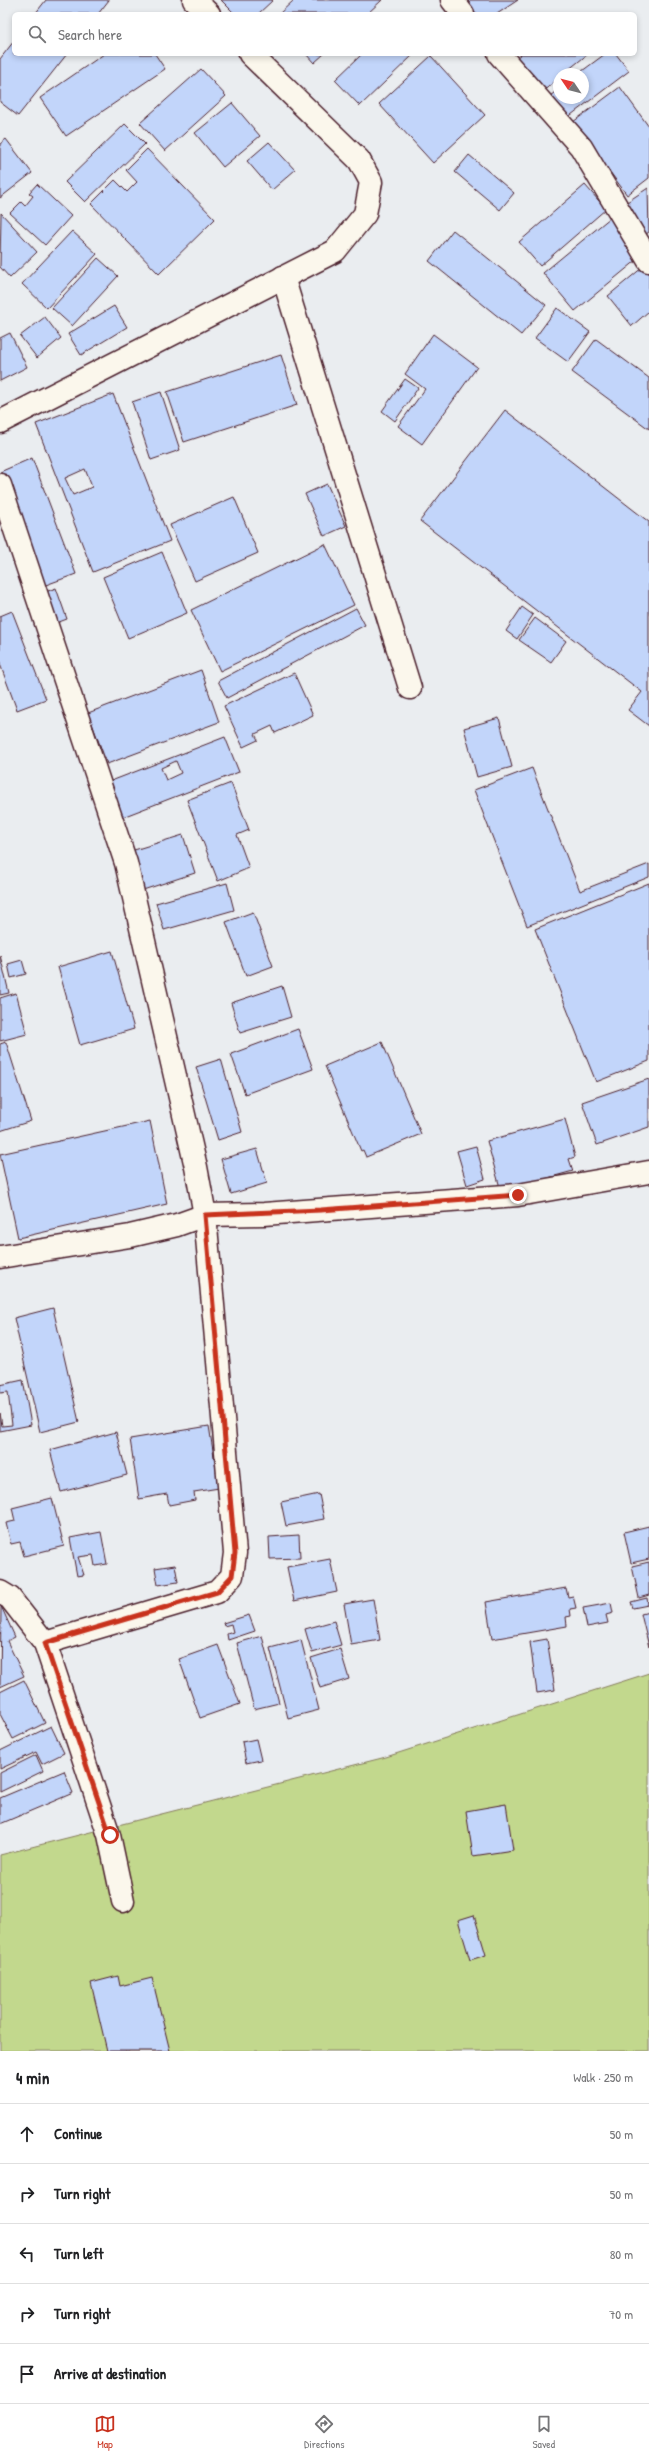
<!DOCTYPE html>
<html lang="en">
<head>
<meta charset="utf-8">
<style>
	body { margin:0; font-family:"Patrick Hand",sans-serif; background:#f6f6f6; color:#202124 }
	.compass { position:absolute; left:553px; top:68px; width:36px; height:36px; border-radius:50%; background:#fff; box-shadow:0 2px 6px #0003; rotate:305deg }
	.stop { position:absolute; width:12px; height:12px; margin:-9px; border:3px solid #c8321e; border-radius:50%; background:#fff }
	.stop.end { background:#c8321e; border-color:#fff; box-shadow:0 1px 4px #0008 }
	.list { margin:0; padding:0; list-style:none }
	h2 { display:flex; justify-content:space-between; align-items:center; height:52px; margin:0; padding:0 16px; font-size:17px }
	h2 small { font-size:13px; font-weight:400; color:#757577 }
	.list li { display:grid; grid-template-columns:26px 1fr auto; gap:12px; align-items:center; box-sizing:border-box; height:60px; padding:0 16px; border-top:1px solid #e0e0e0 }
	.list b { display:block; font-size:15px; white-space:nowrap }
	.list em { font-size:13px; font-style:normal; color:#757577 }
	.icon { flex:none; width:22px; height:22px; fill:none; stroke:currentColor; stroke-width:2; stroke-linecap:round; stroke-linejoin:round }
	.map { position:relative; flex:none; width:649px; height:2051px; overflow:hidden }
	.search { position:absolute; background:#fff; box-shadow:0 2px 6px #0003; left:12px; right:12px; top:12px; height:44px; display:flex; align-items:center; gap:10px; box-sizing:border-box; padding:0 14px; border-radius:6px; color:#757577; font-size:15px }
	.sheet { height:352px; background:#fff }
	nav { display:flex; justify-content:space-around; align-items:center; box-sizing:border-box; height:56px; border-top:1px solid #e0e0e0; background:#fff; font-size:11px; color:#757577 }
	nav a { display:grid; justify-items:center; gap:2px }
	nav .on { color:#c8321e }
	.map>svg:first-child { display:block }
	.green { fill:#c2d88d; stroke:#867c5c }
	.building { fill:#c2d5fa; stroke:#4a1f2b; fill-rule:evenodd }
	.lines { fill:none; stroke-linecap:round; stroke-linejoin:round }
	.street-casing { stroke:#4a1f2b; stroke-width:25 }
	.secondary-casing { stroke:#4a1f2b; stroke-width:25 }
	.street { stroke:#fbf7ec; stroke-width:22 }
	.secondary { stroke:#fbf7ec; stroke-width:22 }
	.route { stroke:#c8321e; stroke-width:5 }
</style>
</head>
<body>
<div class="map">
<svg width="649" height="2051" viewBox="0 0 649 2051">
	<rect width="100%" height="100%" fill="#eaedf0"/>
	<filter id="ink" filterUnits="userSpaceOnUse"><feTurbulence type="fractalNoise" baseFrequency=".025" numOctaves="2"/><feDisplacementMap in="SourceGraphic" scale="8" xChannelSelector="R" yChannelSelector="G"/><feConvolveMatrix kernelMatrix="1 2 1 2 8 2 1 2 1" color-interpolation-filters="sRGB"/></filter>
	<g filter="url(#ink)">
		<path class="green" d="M649,1673V2051H0V1855L386,1757Z"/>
		<g class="building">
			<path d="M46,0H109L98,14H35Z"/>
			<path d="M221,0H273L258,14H235Z"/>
			<path d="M294,0H382L367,14H279Z"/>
			<path d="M466,0H518L497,14H475Z"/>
			<path d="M14,41V54H67L18,116L0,102V59Z"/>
			<path d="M104,54H155L165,69L66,136L40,98Z"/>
			<path d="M306,54H324L314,63Z"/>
			<path d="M362,54H414L360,106L335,80Z"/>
			<path d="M521,54H588L563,74H559V78L542,92L515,59Z"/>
			<path d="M605,54H616L629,71L567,118L550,96L559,89V98H583V74H578Z"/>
			<path d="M431,56L485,115L433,163L379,104Z"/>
			<path d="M201,69L226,96L165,151L140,123Z"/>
			<path d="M620,87L649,127V178L627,195L573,122Z"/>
			<path d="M232,103L260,136L223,167L195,133Z"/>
			<path d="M125,124L145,144L85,202L65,182Z"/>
			<path d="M6,139L32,173L0,198V144Z"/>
			<path d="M269,142L295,170L272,190L247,161Z"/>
			<path d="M147,149L215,219L159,274L91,204L115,180L127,192L137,182L126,170Z"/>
			<path d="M469,155L514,193L500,210L455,172Z"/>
			<path d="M37,184L71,216L45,245L10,213L21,202L25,206L33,196L29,193Z"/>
			<path d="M585,185L606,209L540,266L519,242Z"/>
			<path d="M648,188L649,232L642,237L621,206Z"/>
			<path d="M1,213L37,252L10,278L0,267Z"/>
			<path d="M611,217L643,255L575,311L543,273Z"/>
			<path d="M453,230L546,305L521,335L429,261Z"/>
			<path d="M72,231L97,254L47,308L22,284Z"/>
			<path d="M98,258L118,276L72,326L52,308Z"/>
			<path d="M649,262V311L632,326L608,296Z"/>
			<path d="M114,306L127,327L81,355L68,334Z"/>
			<path d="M557,308L590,332L568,362L535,338Z"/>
			<path d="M45,317L61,338L37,358L20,336Z"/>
			<path d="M10,333L27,367L0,381V338Z"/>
			<path d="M433,334L477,367L422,444L398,426L425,389L405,374Z"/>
			<path d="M596,339L649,378V429L572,372Z"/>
			<path d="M281,355L297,405L184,442L167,392Z"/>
			<path d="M405,379L418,388L395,421L382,411Z"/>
			<path d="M161,392L180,450L151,460L132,402Z"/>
			<path d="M113,394L170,541L93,572L36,424ZM85,469L92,487L73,495L65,478Z"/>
			<path d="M505,410L649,522V726L628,710L642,692L420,521Z"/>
			<path d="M32,458L76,574L43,586L0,472Z"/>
			<path d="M327,484L346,526L324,536L305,494Z"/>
			<path d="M234,497L258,553L195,581L170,525Z"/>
			<path d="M325,544L354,605L220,671L191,610Z"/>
			<path d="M162,552L187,613L128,638L103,577Z"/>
			<path d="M56,588L67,619L51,625L40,594Z"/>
			<path d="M522,607L533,615L517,639L506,631Z"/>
			<path d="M356,608L365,625L227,698L218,681Z"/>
			<path d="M12,611L46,699L17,710L0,664V616Z"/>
			<path d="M535,618L566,641L551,662L519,640Z"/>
			<path d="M201,670L219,722L107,764L88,713Z"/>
			<path d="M294,673L313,715L275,733L272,726L255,734L258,740L243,747L224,706Z"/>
			<path d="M499,718L512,767L477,777L464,728Z"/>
			<path d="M225,737L239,772L120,818L106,783ZM176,761L181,773L166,780L161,768Z"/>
			<path d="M532,768L580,891L649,864V877L527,926L474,790Z"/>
			<path d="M231,783L249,830L237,835L249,868L218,881L187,800Z"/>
			<path d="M183,835L195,873L143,890L131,851Z"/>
			<path d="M227,883L234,910L164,930L156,903Z"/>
			<path d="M649,883V1061L596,1082L535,929Z"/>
			<path d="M253,912L273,966L246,976L226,922Z"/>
			<path d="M112,951L134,1029L80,1045L58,967Z"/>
			<path d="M0,955L9,993L0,995Z"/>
			<path d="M22,960L26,974L11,978L8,964Z"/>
			<path d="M282,986L291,1017L240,1033L231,1003Z"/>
			<path d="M16,993L27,1034L0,1041V998Z"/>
			<path d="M298,1029L313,1069L245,1094L231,1054Z"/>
			<path d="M6,1042L31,1121L0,1131V1044Z"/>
			<path d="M382,1042L421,1134L366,1157L363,1150L361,1151L325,1066Z"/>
			<path d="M221,1059L242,1132L218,1140L196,1067Z"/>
			<path d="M649,1079V1127L597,1145L582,1102Z"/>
			<path d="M565,1119L575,1157L569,1159L573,1171L501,1191L487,1141Z"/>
			<path d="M150,1121L167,1204L18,1238L0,1154Z"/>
			<path d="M476,1146L485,1179L467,1185L457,1151Z"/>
			<path d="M257,1149L267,1183L231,1194L221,1159Z"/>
			<path d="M53,1308L79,1422L40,1432L14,1318Z"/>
			<path d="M23,1380L31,1425L0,1431V1413L2,1426L12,1425L8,1392L0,1393V1385Z"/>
			<path d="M209,1426L219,1488L194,1492L195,1500L169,1505L167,1494L139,1499L130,1439Z"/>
			<path d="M116,1432L127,1475L61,1492L50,1450Z"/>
			<path d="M319,1494L324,1519L286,1526L281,1502Z"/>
			<path d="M52,1498L64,1546L24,1556L20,1542L11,1544L6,1523L15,1521L12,1508Z"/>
			<path d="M649,1526V1559L631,1563L624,1532Z"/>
			<path d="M101,1532L107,1564L95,1566L93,1555L78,1557L84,1575L77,1576L70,1538Z"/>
			<path d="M299,1535L300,1558L270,1559L269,1537Z"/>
			<path d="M330,1559L337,1592L294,1601L287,1567Z"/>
			<path d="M649,1562V1595L639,1598L632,1566Z"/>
			<path d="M175,1565L178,1582L158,1585L155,1568Z"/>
			<path d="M566,1588L568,1597L573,1596L576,1608L570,1609L571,1616L566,1617L567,1626L492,1639L486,1602Z"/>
			<path d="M647,1598L648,1605L633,1608L631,1602Z"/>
			<path d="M373,1599L380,1640L351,1645L344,1604Z"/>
			<path d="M611,1603L613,1613L606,1615L608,1623L587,1627L583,1608Z"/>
			<path d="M1,1606L15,1637L7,1641L24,1676L0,1687Z"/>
			<path d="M649,1612V1647L641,1614Z"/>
			<path d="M249,1615L255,1631L228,1640L227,1634L233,1632L231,1624L224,1626L223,1623Z"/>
			<path d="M334,1621L341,1645L312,1653L305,1629Z"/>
			<path d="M262,1636L279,1703L254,1709L237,1643Z"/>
			<path d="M547,1639L555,1690L537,1693L530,1642Z"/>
			<path d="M301,1640L319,1710L288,1718L270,1648Z"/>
			<path d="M218,1645L240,1704L200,1718L179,1659Z"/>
			<path d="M340,1649L349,1679L320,1688L311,1658Z"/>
			<path d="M24,1680L45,1723L13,1739L0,1714V1692Z"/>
			<path d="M51,1726L64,1753L42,1764L36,1752L0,1769V1751Z"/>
			<path d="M256,1739L261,1760L246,1763L242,1742Z"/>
			<path d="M36,1755L43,1771L0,1792V1773Z"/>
			<path d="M64,1771L73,1793L0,1824V1798Z"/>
			<path d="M506,1804L513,1850L473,1856L466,1811Z"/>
			<path d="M474,1915L486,1955L470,1960L458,1920Z"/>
			<path d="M118,1976L120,1986L152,1978L170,2051H107L91,1983Z"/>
		</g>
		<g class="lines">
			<defs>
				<g id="street">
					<path d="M452,0L463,14"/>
					<path d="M499,54L581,147L649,261"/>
					<path d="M283,277L410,688"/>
					<path d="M0,485L126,863L196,1167L205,1215L235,1553L232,1576L217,1592L45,1643"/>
					<path d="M0,1257L130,1236L177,1225L205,1215L264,1214L518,1195L649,1172"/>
					<path d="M0,1592L10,1598L45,1643L109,1835L123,1901"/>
				</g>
				<g id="secondary">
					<path d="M194,0L209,14"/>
					<path d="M0,422L335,251L365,214L371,182L359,160L250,54"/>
				</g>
			</defs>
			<use href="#street" class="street-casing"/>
			<use href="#secondary" class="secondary-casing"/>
			<use href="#street" class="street"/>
			<use href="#secondary" class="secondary"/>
		</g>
	</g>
	<g class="lines" filter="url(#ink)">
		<path class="route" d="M110,1835L45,1643L217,1592L232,1576L235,1553L205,1215L321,1210L518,1195"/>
	</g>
</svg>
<svg class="compass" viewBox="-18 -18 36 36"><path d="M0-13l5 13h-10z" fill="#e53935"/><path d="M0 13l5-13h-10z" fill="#757577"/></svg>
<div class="stop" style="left:110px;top:1835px"></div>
<div class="stop end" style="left:518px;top:1195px"></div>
<div class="search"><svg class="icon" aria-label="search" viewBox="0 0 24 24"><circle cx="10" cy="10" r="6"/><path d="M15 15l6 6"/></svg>Search here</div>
</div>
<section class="sheet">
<h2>4 min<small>Walk · 250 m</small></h2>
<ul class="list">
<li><svg class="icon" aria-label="ahead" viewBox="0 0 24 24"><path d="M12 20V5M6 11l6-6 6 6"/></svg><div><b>Continue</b></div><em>50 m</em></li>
<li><svg class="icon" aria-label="right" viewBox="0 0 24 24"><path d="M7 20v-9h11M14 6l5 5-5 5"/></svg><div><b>Turn right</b></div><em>50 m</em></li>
<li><svg class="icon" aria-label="left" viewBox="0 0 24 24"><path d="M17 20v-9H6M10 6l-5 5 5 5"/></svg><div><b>Turn left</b></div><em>80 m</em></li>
<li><svg class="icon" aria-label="right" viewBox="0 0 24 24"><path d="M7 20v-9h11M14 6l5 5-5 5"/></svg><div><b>Turn right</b></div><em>70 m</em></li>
<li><svg class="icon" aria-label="arrive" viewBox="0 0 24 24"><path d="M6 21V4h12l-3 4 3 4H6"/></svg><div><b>Arrive at destination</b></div></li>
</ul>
</section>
<nav>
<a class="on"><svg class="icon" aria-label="map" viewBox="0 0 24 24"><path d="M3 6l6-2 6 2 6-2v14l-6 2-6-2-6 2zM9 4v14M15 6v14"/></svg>Map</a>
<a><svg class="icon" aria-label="directions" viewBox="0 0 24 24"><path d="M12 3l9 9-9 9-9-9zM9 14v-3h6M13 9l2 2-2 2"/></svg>Directions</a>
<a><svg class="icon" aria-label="saved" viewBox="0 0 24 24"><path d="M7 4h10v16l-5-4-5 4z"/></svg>Saved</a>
</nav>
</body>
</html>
